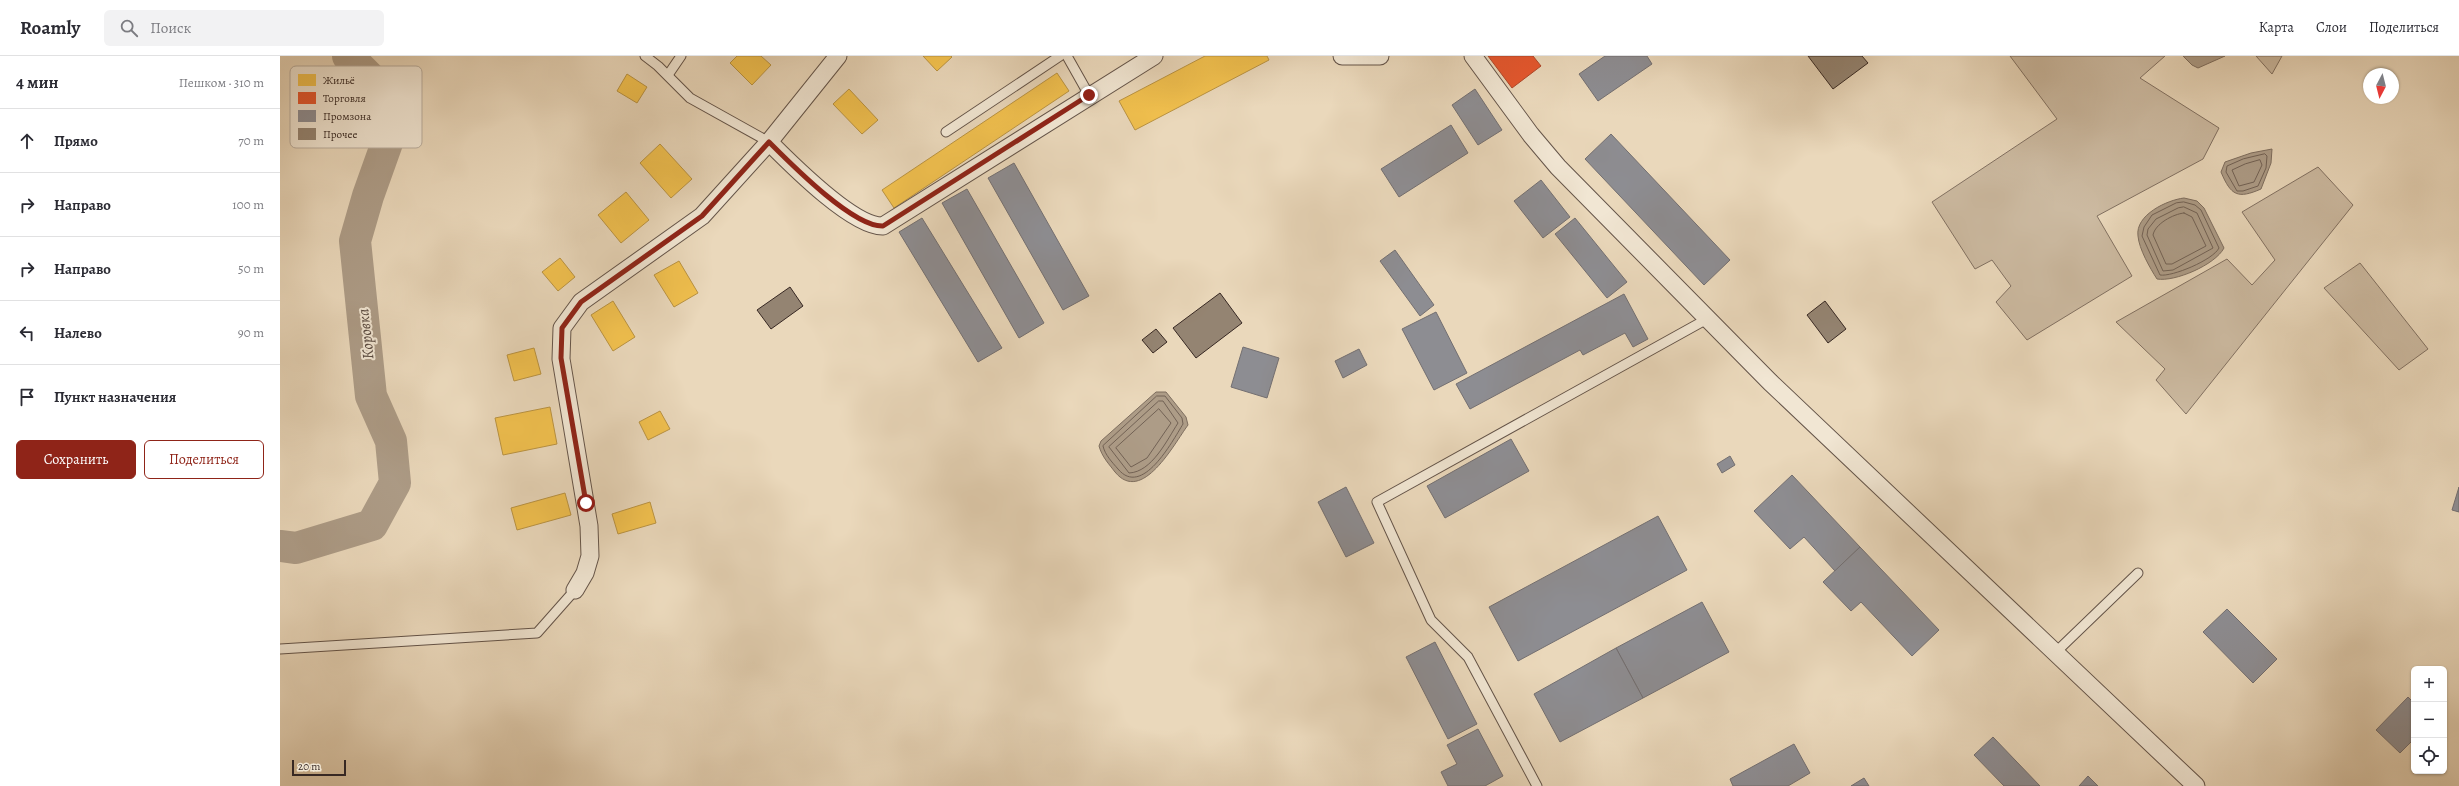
<!DOCTYPE html>
<html lang="ru">
<head>
<meta charset="utf-8">
<style>
	body { margin:0; font-family:Alegreya,serif; background:#f2f2f3; color:#2b2b33 }
	.controls { position:absolute; right:12px; bottom:12px; display:grid; overflow:hidden; border-radius:6px; box-shadow:0 1px 3px #0004 }
	.controls button { width:36px; height:36px; display:grid; place-items:center; padding:0; border:0; border-bottom:1px solid #e1e1e2; background:#fff; color:#2b2b33; font:20px sans-serif }
	.compass { position:absolute; left:2083px; top:12px; width:36px; height:36px; border-radius:50%; background:#fff; box-shadow:0 1px 3px #0004; rotate:187deg }
	.scale { position:absolute; left:12px; bottom:10px; width:54px; box-sizing:border-box; padding-left:4px; border:2px solid #372823; border-top:0; font-size:11px; line-height:14px; white-space:nowrap; color:#372823; -webkit-text-stroke:3px #f1e6d3; paint-order:stroke }
	.stop { position:absolute; width:12px; height:12px; margin:-9px; border:3px solid #8f2418; border-radius:50%; background:#fff }
	.stop.end { background:#8f2418; border-color:#fff; box-shadow:0 1px 4px #0008 }
	.list { margin:0; padding:0; list-style:none }
	h2 { display:flex; justify-content:space-between; align-items:center; height:52px; margin:0; padding:0 16px; font-size:17px }
	h2 small { font-size:13px; font-weight:400; color:#7c7c81 }
	.list li { display:grid; grid-template-columns:26px 1fr auto; gap:12px; align-items:center; box-sizing:border-box; height:64px; padding:0 16px; border-top:1px solid #e1e1e2 }
	.list b { display:block; font-size:15px; white-space:nowrap }
	.list em { font-size:13px; font-style:normal; color:#7c7c81 }
	.actions { display:flex; gap:8px; padding:12px 16px }
	.actions a { flex:1; padding:9px 0; border:1px solid #8f2418; border-radius:6px; text-align:center; font-size:14px; color:#8f2418 }
	.actions .main { background:#8f2418; color:#fff }
	.icon { flex:none; width:22px; height:22px; fill:none; stroke:currentColor; stroke-width:2; stroke-linecap:round; stroke-linejoin:round }
	.map { position:relative; flex:none; width:2179px; height:730px; overflow:hidden }
	header { display:flex; align-items:center; gap:24px; box-sizing:border-box; height:56px; padding:0 20px; background:#fff; border-bottom:1px solid #e1e1e2 }
	header strong { font-size:19px }
	nav { display:flex; gap:22px; margin-inline-start:auto; font-size:14px }
	.search { width:280px; height:36px; background:#f2f2f3; display:flex; align-items:center; gap:10px; box-sizing:border-box; padding:0 14px; border-radius:6px; color:#7c7c81; font-size:15px }
	main { display:flex }
	aside { flex:1; background:#fff }
	.map>svg:first-child { display:block }
	.green { fill:#ccbaa1; stroke:#827162 }
	.water { fill:#ad9c87; stroke:#7e6e5f }
	.homes { fill:#f2c14e; stroke:#ba9341 }
	.shops { fill:#e4572e; stroke:#b0492b }
	.industry { fill:#8d8d92; stroke:#736f71 }
	.lines { fill:none; stroke-linecap:round; stroke-linejoin:round }
	.shore { stroke:#726255; stroke-width:1 }
	.river { stroke:#ad9c87; stroke-width:32 }
	.building { fill:#948472; stroke:#372823 }
	.service-casing { stroke:#645449; stroke-width:11 }
	.minor-casing { stroke:#645449; stroke-width:19 }
	.service { stroke:#f1e6d3; stroke-width:9 }
	.minor { stroke:#f1e6d3; stroke-width:17 }
	.route { stroke:#8f2418; stroke-width:5 }
	.labels { text-anchor:middle; stroke-width:4; stroke-linejoin:round; paint-order:stroke }
	.water-label { font-size:16px; font-style:italic; fill:#5a4b41; stroke:#f1e6d3 }
	.key { fill:#f1e6d3; stroke:#b9ad9e; stroke-width:1 }
	.key-label { font-size:11px; fill:#372823 }
</style>
</head>
<body>
<header>
<strong>Roamly</strong>
<div class="search"><svg class="icon" aria-label="search" viewBox="0 0 24 24"><circle cx="10" cy="10" r="6"/><path d="M15 15l6 6"/></svg>Поиск</div>
<nav><a>Карта</a><a>Слои</a><a>Поделиться</a></nav>
</header>
<main>
<aside>
<h2>4 мин<small>Пешком · 310 m</small></h2>
<ul class="list">
<li><svg class="icon" aria-label="ahead" viewBox="0 0 24 24"><path d="M12 20V5M6 11l6-6 6 6"/></svg><div><b>Прямо</b></div><em>70 m</em></li>
<li><svg class="icon" aria-label="right" viewBox="0 0 24 24"><path d="M7 20v-9h11M14 6l5 5-5 5"/></svg><div><b>Направо</b></div><em>100 m</em></li>
<li><svg class="icon" aria-label="right" viewBox="0 0 24 24"><path d="M7 20v-9h11M14 6l5 5-5 5"/></svg><div><b>Направо</b></div><em>50 m</em></li>
<li><svg class="icon" aria-label="left" viewBox="0 0 24 24"><path d="M17 20v-9H6M10 6l-5 5 5 5"/></svg><div><b>Налево</b></div><em>90 m</em></li>
<li><svg class="icon" aria-label="arrive" viewBox="0 0 24 24"><path d="M6 21V4h12l-3 4 3 4H6"/></svg><div><b>Пункт назначения</b></div></li>
</ul>
<div class="actions"><a class="main">Сохранить</a><a>Поделиться</a></div>
</aside>
<div class="map">
<svg width="2179" height="730" viewBox="0 0 2179 730">
	<rect width="100%" height="100%" fill="#ead8bb"/>
	<filter id="stains"><feTurbulence type="fractalNoise" baseFrequency=".005" numOctaves="4"/><feColorMatrix values="0 0 0 0 .2 0 0 0 0 .09 0 0 0 0 .02 0 0 0 .5 -.17"/></filter>
	<radialGradient id="worn" r=".72"><stop offset=".6" stop-color="#630" stop-opacity="0"/><stop offset="1" stop-color="#630" stop-opacity=".3"/></radialGradient>
	<g class="green">
		<path d="M1730,0H1885L1860,22L1939,72L1923,103L1817,160L1852,220L1747,284L1716,246L1731,230L1712,204L1695,213L1652,146L1777,63Z"/>
		<path d="M1976,0H2002L1992,18Z"/>
		<path d="M2038,111L2073,149L1906,358L1876,324L1885,313L1836,266L1947,203L1972,229L1995,204L1962,156Z"/>
		<path d="M2080,207L2148,293L2119,314L2044,232Z"/>
	</g>
	<g class="water">
		<path d="M1903,0H1945L1918,12L1912,9Z"/>
		<path d="M1992,93L1991,107L1981,133C1958,143 1951,140 1941,116L1945,106L1971,97Z"/>
		<path d="M1904,142L1917,145L1924,152L1944,192C1935,209 1895,226 1877,223C1870,212 1859,193 1858,180C1855,159 1887,144 1904,142Z"/>
		<path d="M876,336H886L906,361L908,369C894,388 862,449 835,416C829,408 822,401 819,390L821,385Z"/>
	</g>
	<g class="homes">
		<path d="M457,0H481L491,9L472,29L450,7Z"/>
		<path d="M643,0H671L672,1L657,15Z"/>
		<path d="M925,0H987L989,4L855,74L839,45Z"/>
		<path d="M777,17L789,35L614,152L602,134Z"/>
		<path d="M347,18L367,31L357,47L337,35Z"/>
		<path d="M569,33L598,64L582,78L553,48Z"/>
		<path d="M380,88L412,123L391,142L360,107Z"/>
		<path d="M346,136L369,164L341,187L318,159Z"/>
		<path d="M280,202L295,221L278,235L262,216Z"/>
		<path d="M399,205L418,237L394,251L374,219Z"/>
		<path d="M333,245L355,281L333,295L311,259Z"/>
		<path d="M254,292L261,318L234,325L227,299Z"/>
		<path d="M270,351L277,388L223,399L215,362Z"/>
		<path d="M380,355L390,373L368,384L359,366Z"/>
		<path d="M285,437L291,459L237,474L231,452Z"/>
		<path d="M370,446L376,467L338,478L332,458Z"/>
	</g>
	<path class="shops" d="M1208,0H1253L1261,10L1232,32Z"/>
	<g class="industry">
		<path d="M1325,0H1367L1372,8L1318,45L1299,18Z"/>
		<path d="M1195,33L1222,74L1198,89L1172,49Z"/>
		<path d="M1171,69L1188,97L1119,141L1101,113Z"/>
		<path d="M1331,78L1450,204L1424,229L1305,103Z"/>
		<path d="M734,107L809,240L783,254L708,122Z"/>
		<path d="M1261,124L1290,161L1263,182L1234,145Z"/>
		<path d="M687,133L764,267L739,282L662,147Z"/>
		<path d="M642,162L722,292L698,306L619,176Z"/>
		<path d="M1295,162L1347,226L1327,242L1275,178Z"/>
		<path d="M1115,194L1154,249L1140,260L1100,205Z"/>
		<path d="M1344,238L1368,283L1353,291L1345,277L1303,299L1300,294L1190,353L1176,328Z"/>
		<path d="M1156,256L1187,317L1154,334L1122,273Z"/>
		<path d="M963,291L999,302L987,342L951,331Z"/>
		<path d="M1079,293L1087,309L1063,322L1055,305Z"/>
		<path d="M1231,383L1249,415L1165,462L1147,430Z"/>
		<path d="M1450,400L1455,409L1442,417L1437,408Z"/>
		<path d="M1512,419L1580,491L1555,515L1524,481L1510,493L1474,455Z"/>
		<path d="M1066,431L1094,487L1066,501L1038,446Z"/>
		<path d="M2179,431V456L2172,454Z"/>
		<path d="M1378,460L1407,514L1238,605L1209,551Z"/>
		<path d="M1580,491L1659,574L1632,600L1581,546L1571,555L1543,526Z"/>
		<path d="M1422,546L1449,596L1363,642L1336,592Z"/>
		<path d="M1947,553L1997,603L1973,627L1923,576Z"/>
		<path d="M1155,586L1197,668L1168,683L1126,601Z"/>
		<path d="M1336,592L1363,642L1280,686L1254,638Z"/>
		<path d="M2128,641L2134,647V683L2120,697L2096,674Z"/>
		<path d="M1198,673L1223,720L1205,730H1168L1161,716L1177,708L1167,689Z"/>
		<path d="M1713,681L1760,730H1724L1694,699Z"/>
		<path d="M1514,688L1530,717L1508,730H1453L1450,723Z"/>
		<path d="M1808,720L1818,730H1799Z"/>
		<path d="M1584,722L1589,730H1571Z"/>
	</g>
	<g class="lines">
		<g class="shore">
			<path d="M1985,98L1987,100L1986,112L1978,130L1963,135H1957L1946,116L1947,110L1963,103Z"/>
			<path d="M1980,104L1982,109L1974,126L1959,130L1952,114L1965,108Z"/>
			<path d="M1904,146L1915,149L1921,154L1939,192C1933,204 1892,221 1880,219L1862,180L1864,171L1872,159L1896,147Z"/>
			<path d="M1904,151L1917,157L1933,192L1893,214L1883,215L1867,179L1868,173L1876,163L1898,152Z"/>
			<path d="M1904,157L1912,161L1926,190L1892,208H1886L1873,179C1875,168 1893,158 1904,157Z"/>
			<path d="M877,340H885L902,362L903,368C892,386 862,442 838,413C832,406 825,399 823,390Z"/>
			<path d="M879,345H883L898,367C887,384 872,416 849,417L829,391Z"/>
			<path d="M879,353L891,367L867,402L851,411L836,392Z"/>
		</g>
		<path class="river" d="M0,490L16,492L92,469L115,427L111,385L91,340L75,185L88,140L108,84L97,29L68,0"/>
	</g>
	<g class="building">
		<path d="M1528,0H1582L1588,7L1553,33Z"/>
		<path d="M510,231L523,250L491,273L477,254Z"/>
		<path d="M940,237L962,267L916,302L893,272Z"/>
		<path d="M1545,245L1566,273L1548,287L1527,259Z"/>
		<path d="M876,273L887,286L873,297L862,284Z"/>
	</g>
	<g class="lines">
		<defs>
			<g id="service">
				<path d="M365,0L378,10L410,42L489,86"/>
				<path d="M787,0L809,39"/>
				<path d="M388,19L401,0"/>
				<path d="M666,76L780,0"/>
				<path d="M0,593L257,577L295,534"/>
				<path d="M1775,597L1858,517"/>
				<path d="M1257,730L1188,601L1151,564L1097,446L1427,263"/>
			</g>
			<g id="minor">
				<path d="M1062,0H1100"/>
				<path d="M1193,0L1251,79L1278,111L1490,326L1916,730"/>
				<path d="M489,86C511,108 573,171 603,170L874,0"/>
				<path d="M295,534L305,517L310,500L309,470L281,303L282,272L301,246L422,160L489,86L558,0"/>
			</g>
		</defs>
		<use href="#service" class="service-casing"/>
		<use href="#minor" class="minor-casing"/>
		<use href="#service" class="service"/>
		<use href="#minor" class="minor"/>
	</g>
	<g class="lines">
		<path class="route" d="M306,447L281,302L282,272L301,246L422,160L489,86C511,108 573,171 603,170L809,39"/>
	</g>
	<g class="labels">
		<g class="water-label">
			<text transform="translate(85 278) rotate(-96)" y="6">Коровка</text>
		</g>
	</g>
	<rect x="10" y="10" width="132" height="82" rx="6" class="key"/>
	<rect x="18" y="18" width="18" height="12" fill="#f2c14e"/>
	<rect x="18" y="36" width="18" height="12" fill="#e4572e"/>
	<rect x="18" y="54" width="18" height="12" fill="#8d8d92"/>
	<rect x="18" y="72" width="18" height="12" fill="#948472"/>
	<g class="key-label">
		<text x="43" y="28">Жильё</text>
		<text x="43" y="46">Торговля</text>
		<text x="43" y="64">Промзона</text>
		<text x="43" y="82">Прочее</text>
	</g>
	<rect width="100%" height="100%" filter="url(#stains)"/>
	<rect width="100%" height="100%" fill="url(#worn)"/>
</svg>
<div class="controls">
<button>+</button>
<button>−</button>
<button><svg class="icon" aria-label="locate" viewBox="0 0 24 24"><circle cx="12" cy="12" r="6"/><path d="M12 2v4M12 18v4M2 12h4M18 12h4"/></svg></button>
</div>
<svg class="compass" viewBox="-18 -18 36 36"><path d="M0-13l5 13h-10z" fill="#e53935"/><path d="M0 13l5-13h-10z" fill="#7c7c81"/></svg>
<div class="scale">20 m</div>
<div class="stop" style="left:306px;top:447px"></div>
<div class="stop end" style="left:809px;top:39px"></div>
</div>
</main>
</body>
</html>
